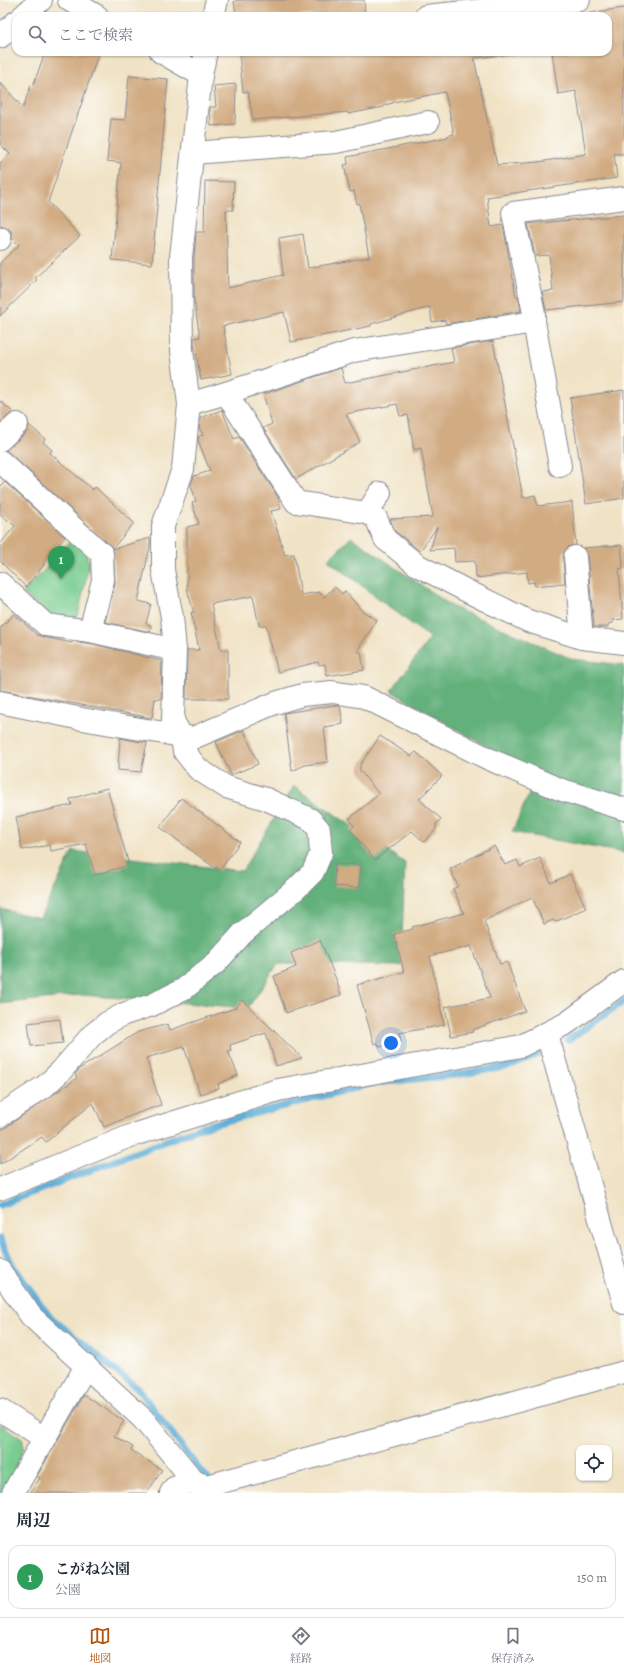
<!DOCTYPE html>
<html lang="ja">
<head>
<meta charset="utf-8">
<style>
	body { margin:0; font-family:Alegreya,"Noto Serif JP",serif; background:#f6f6f7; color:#1f2937 }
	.controls { position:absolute; right:12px; bottom:12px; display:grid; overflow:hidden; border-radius:8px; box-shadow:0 1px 3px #0004 }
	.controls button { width:36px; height:36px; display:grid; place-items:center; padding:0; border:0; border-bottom:1px solid #e0e1e3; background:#fff; color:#1f2937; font:20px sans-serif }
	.you { position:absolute; left:391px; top:1043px; width:14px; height:14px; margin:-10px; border:3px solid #fff; border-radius:50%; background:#1a73e8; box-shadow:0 0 0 6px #1a73e833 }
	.badge { display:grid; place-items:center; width:26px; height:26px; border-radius:50%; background:#b45309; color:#fff; font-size:13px; font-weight:700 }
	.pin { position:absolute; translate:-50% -33px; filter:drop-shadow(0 1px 2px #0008) }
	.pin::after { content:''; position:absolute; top:21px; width:14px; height:12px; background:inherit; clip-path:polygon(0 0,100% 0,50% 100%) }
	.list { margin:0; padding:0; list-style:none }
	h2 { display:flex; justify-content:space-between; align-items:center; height:52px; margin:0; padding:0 16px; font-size:17px }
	h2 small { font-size:13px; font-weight:400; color:#747a83 }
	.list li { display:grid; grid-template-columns:26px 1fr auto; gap:12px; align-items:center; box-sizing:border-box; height:64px; margin:0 8px 8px; padding:0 8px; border:1px solid #e0e1e3; border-radius:12px }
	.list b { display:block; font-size:15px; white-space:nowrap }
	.list p { margin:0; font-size:13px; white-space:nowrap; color:#747a83 }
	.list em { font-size:13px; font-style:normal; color:#747a83 }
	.icon { flex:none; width:22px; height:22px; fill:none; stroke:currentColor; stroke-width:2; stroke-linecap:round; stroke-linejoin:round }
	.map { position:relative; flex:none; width:624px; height:1493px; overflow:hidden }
	.search { position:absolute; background:#fff; box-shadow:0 1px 3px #0004; left:12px; right:12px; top:12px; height:44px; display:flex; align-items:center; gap:10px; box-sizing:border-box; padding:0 14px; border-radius:12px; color:#747a83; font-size:15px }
	.sheet { height:124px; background:#fff }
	nav { display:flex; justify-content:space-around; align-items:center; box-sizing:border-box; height:56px; border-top:1px solid #e0e1e3; background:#fff; font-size:11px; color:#747a83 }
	nav a { display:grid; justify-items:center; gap:2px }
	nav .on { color:#b45309 }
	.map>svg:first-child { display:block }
	.green { fill:#78cc8f; stroke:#4a7e76 }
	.forest { fill:#62b07a; stroke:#3e706c }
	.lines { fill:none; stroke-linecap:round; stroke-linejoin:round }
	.stream { stroke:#5eafd9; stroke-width:7 }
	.building { fill:#d1ab82 }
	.minor-casing { stroke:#868891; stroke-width:24 }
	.tertiary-casing { stroke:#868891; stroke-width:24 }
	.minor { stroke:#fff; stroke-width:22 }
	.tertiary { stroke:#fff; stroke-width:22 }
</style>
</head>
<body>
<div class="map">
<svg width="624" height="1493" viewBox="0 0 624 1493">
	<rect width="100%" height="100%" fill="#fdfcf7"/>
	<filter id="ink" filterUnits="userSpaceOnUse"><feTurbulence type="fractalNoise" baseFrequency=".025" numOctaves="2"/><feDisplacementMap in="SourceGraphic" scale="8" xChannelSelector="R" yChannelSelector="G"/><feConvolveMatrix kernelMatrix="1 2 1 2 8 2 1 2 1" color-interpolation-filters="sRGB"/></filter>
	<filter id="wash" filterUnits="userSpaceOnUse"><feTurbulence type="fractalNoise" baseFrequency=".012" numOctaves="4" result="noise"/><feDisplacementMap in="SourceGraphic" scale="16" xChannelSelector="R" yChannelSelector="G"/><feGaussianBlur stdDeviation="0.9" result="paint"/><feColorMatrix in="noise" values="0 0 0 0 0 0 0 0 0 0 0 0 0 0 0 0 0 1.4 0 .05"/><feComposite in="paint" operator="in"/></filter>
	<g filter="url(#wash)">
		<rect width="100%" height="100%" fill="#f0e2c4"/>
		<g class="green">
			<path d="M72,540L86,552L89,564L78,615L70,620L49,616L23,593Z"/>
			<path d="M0,1424L22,1438L24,1448L3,1493H0Z"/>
		</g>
		<g class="forest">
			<path d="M351,537L453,607L572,659L624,665V853L512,832L537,776L391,691L430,638L328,560Z"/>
			<path d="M294,786L405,863L401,966L278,964L248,1008L81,995L0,1004V909L40,918L73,851L242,871Z"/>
		</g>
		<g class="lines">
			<g class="stream">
				<path d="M568,1040L624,1001"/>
				<path d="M0,1205L202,1127L373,1083L454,1075L505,1067L539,1054"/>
				<path d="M0,1239L13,1266L49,1316L138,1389L201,1472L208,1479"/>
			</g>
		</g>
		<g id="blocks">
			<g class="building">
				<path d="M245,0H364L365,15L236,16L234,1Z"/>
				<path d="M624,8V154H614L617,178L487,197L491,227L503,225L516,296H518L521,311L446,324L445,320L432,322L430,307L371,324V326L291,342L284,312L223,326L232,374L201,380L194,344V338L200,337L194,300V258L196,232H204L205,181L234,182L233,210H226L228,288L283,275L279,238L303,234L308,268L369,257L359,203L357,204L354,191L350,192L344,165L348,164L347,157L448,137L447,136L454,134L445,92L393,102V103L384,105V107L348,114V112L253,120L248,92H243L239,52H530L474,58L497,165L539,162L586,154L576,91L558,94L552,52H608V16H566Z"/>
				<path d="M45,52H99L48,202L80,236L35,278L37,280L0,316V263L19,245L12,238L11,231L7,227L0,225V163L10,154L0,144V82L23,108L31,85L33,86Z"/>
				<path d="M129,76L168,79L152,264L112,260L121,163L107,161L111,119L125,120Z"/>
				<path d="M236,84L235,124L211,126L210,107H216L214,86Z"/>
				<path d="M624,215V302L546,310L542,292L553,291L549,255L535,256L528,224Z"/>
				<path d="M493,341L523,498L535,495L538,506L572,502L576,545L568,547L564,552L563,558L565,583L535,586L534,582L528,583L527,572L476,578L475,561L455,562L454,548L430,550L437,527L420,551L395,531L390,519L433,517L421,448L414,450L408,415L400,416L397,404L346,414L360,442L296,479L263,428L272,424L263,394L270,392L341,368L345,383L454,362L451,348Z"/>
				<path d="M624,390V498L586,504L570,398Z"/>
				<path d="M0,401L13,412L0,423Z"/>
				<path d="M222,410L234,439L239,437L278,497L281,509L271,511L285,555L294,554L301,595L319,592L324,597L335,587L342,594L345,591L362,611L377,620L357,651L361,652L364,670L327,676L325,664L319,665L318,662L278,672L266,625L259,626L253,596L211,604L221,650H228V699H186L187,650H199L191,612L194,613L187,589V527L199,524L192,503L196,501L191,485L194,476L210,471L198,440L199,436L203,435L199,427L200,418Z"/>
				<path d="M29,425L45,439L43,442L52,450L50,453L93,490L95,487L134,523L113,548L6,450L26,433Z"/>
				<path d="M5,482L65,537L43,564L44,565L26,587L0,561V544L15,526L0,514V487Z"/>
				<path d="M150,538V546L138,601L151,604L146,624L151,625L150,632L105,622L115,583L113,549Z"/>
				<path d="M621,545L623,568L619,569L623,619L613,620V623L608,624V627H594L587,556L583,548Z"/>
				<path d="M14,614L37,635L44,637L72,643V641L93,644L162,661L161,699H155L152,718L0,690V628Z"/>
				<path d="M336,705L340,706L343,724L324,727L328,762L305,765L292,771L284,713Z"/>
				<path d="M244,730L258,764L231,775L216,742Z"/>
				<path d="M380,736L411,756L416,752L442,776L419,799L441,819L436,824V829L424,842L412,831L375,860L350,830L354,826L349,819L379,794L360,771V765Z"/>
				<path d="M120,738L147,743L141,772L118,770Z"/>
				<path d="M107,788L129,865L95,875L86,844L51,851L50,845L22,850L16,817L72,805L70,799Z"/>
				<path d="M181,798L240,842L219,871L160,827Z"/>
				<path d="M494,846L505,865L517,860L520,867L540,858L551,883L570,874L586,908L555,922L553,920L544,924L532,897L484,921L500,964L507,962L525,1011L472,1030L473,1032L451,1036L445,1007L490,998L471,946L430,956L444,1025L399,1033L401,1042L379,1047L378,1043L374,1044L357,985L404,972L394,934L413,929L412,927L464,913L453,889L458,886L450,869Z"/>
				<path d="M335,864L361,865L359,888L334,886Z"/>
				<path d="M320,940L336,979L341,995L286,1013L274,976L296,967L291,953Z"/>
				<path d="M242,1000L302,1058L276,1066L266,1033L230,1045L231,1050L228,1051L238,1075L218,1084L219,1088L200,1094L184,1047L146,1058L161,1105L138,1113L104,1127L93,1103L46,1142L42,1137L0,1164V1131L77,1078L75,1074L79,1069L138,1032L168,1024L170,1030L235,1008Z"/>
				<path d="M60,1019L63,1043L31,1046L28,1023Z"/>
				<path d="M84,1395L124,1421L114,1436L133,1447L131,1450L162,1470L147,1493H30L40,1478L37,1476Z"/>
			</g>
		</g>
	</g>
	<g filter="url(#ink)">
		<use href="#blocks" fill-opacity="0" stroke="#868891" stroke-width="1"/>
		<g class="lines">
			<defs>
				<g id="minor">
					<path d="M69,0L97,16"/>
					<path d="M213,16L217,0"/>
					<path d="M426,16L579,0"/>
					<path d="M161,52L201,75"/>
					<path d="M193,153L336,142L428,122"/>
					<path d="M0,238V239"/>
					<path d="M226,393L296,502L367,513L376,518L385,539L417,565L469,592L528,621L582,638L624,643"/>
					<path d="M189,404L226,393L354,351L534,322"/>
					<path d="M0,440L17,424"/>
					<path d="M0,461L102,554L103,580L90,631"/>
					<path d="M560,466L534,322V313L513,213L624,198"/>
					<path d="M367,513L380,493"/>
					<path d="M575,557L582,638"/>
					<path d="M0,583L46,625L90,631L175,650"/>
					<path d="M0,702L82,719L193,738L275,703L302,695L332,692L364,697L489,759L559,789L624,809"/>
					<path d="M547,1034L624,1303"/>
					<path d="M0,1116L45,1086L61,1071L92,1035L107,1023L124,1014L152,1005L184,989L217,962L243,933L297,888L313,872L321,853L319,829L310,819L266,799L226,787L198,769L184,751L182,737L173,721L175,650L172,617L163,570V526L183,469L189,404L182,351L181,257L201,75L206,52"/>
					<path d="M0,1271L31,1316L143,1419L202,1491"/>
					<path d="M0,1410L44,1438"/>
					<path d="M13,1493L86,1366"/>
					<path d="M171,1493L174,1488L193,1481L207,1486L624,1372"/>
				</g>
				<g id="tertiary">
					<path d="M23,16L41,0"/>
					<path d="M0,37L16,22"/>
					<path d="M0,1189L130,1136L278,1090L521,1046L567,1023L624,981"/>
				</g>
			</defs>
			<use href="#minor" class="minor-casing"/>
			<use href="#tertiary" class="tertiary-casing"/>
			<use href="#minor" class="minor"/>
			<use href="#tertiary" class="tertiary"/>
		</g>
	</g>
</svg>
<div class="controls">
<button><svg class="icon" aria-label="locate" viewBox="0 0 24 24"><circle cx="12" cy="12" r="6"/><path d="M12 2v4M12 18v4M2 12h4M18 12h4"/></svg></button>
</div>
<div class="you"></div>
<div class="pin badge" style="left:61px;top:579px;background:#2e9e5b">1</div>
<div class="search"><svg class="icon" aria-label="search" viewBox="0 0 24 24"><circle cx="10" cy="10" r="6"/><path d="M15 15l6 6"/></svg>ここで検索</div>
</div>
<section class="sheet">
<h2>周辺<small></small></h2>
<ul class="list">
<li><span class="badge" style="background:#2e9e5b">1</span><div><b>こがね公園</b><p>公園</p></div><em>150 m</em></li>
</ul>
</section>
<nav>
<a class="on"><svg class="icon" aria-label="map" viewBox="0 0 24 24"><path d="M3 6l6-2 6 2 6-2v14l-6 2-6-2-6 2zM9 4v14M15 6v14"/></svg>地図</a>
<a><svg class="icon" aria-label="directions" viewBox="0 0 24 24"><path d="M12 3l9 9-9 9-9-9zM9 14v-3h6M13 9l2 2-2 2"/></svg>経路</a>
<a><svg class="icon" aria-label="saved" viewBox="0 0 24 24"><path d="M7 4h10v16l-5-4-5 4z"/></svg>保存済み</a>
</nav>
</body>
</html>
